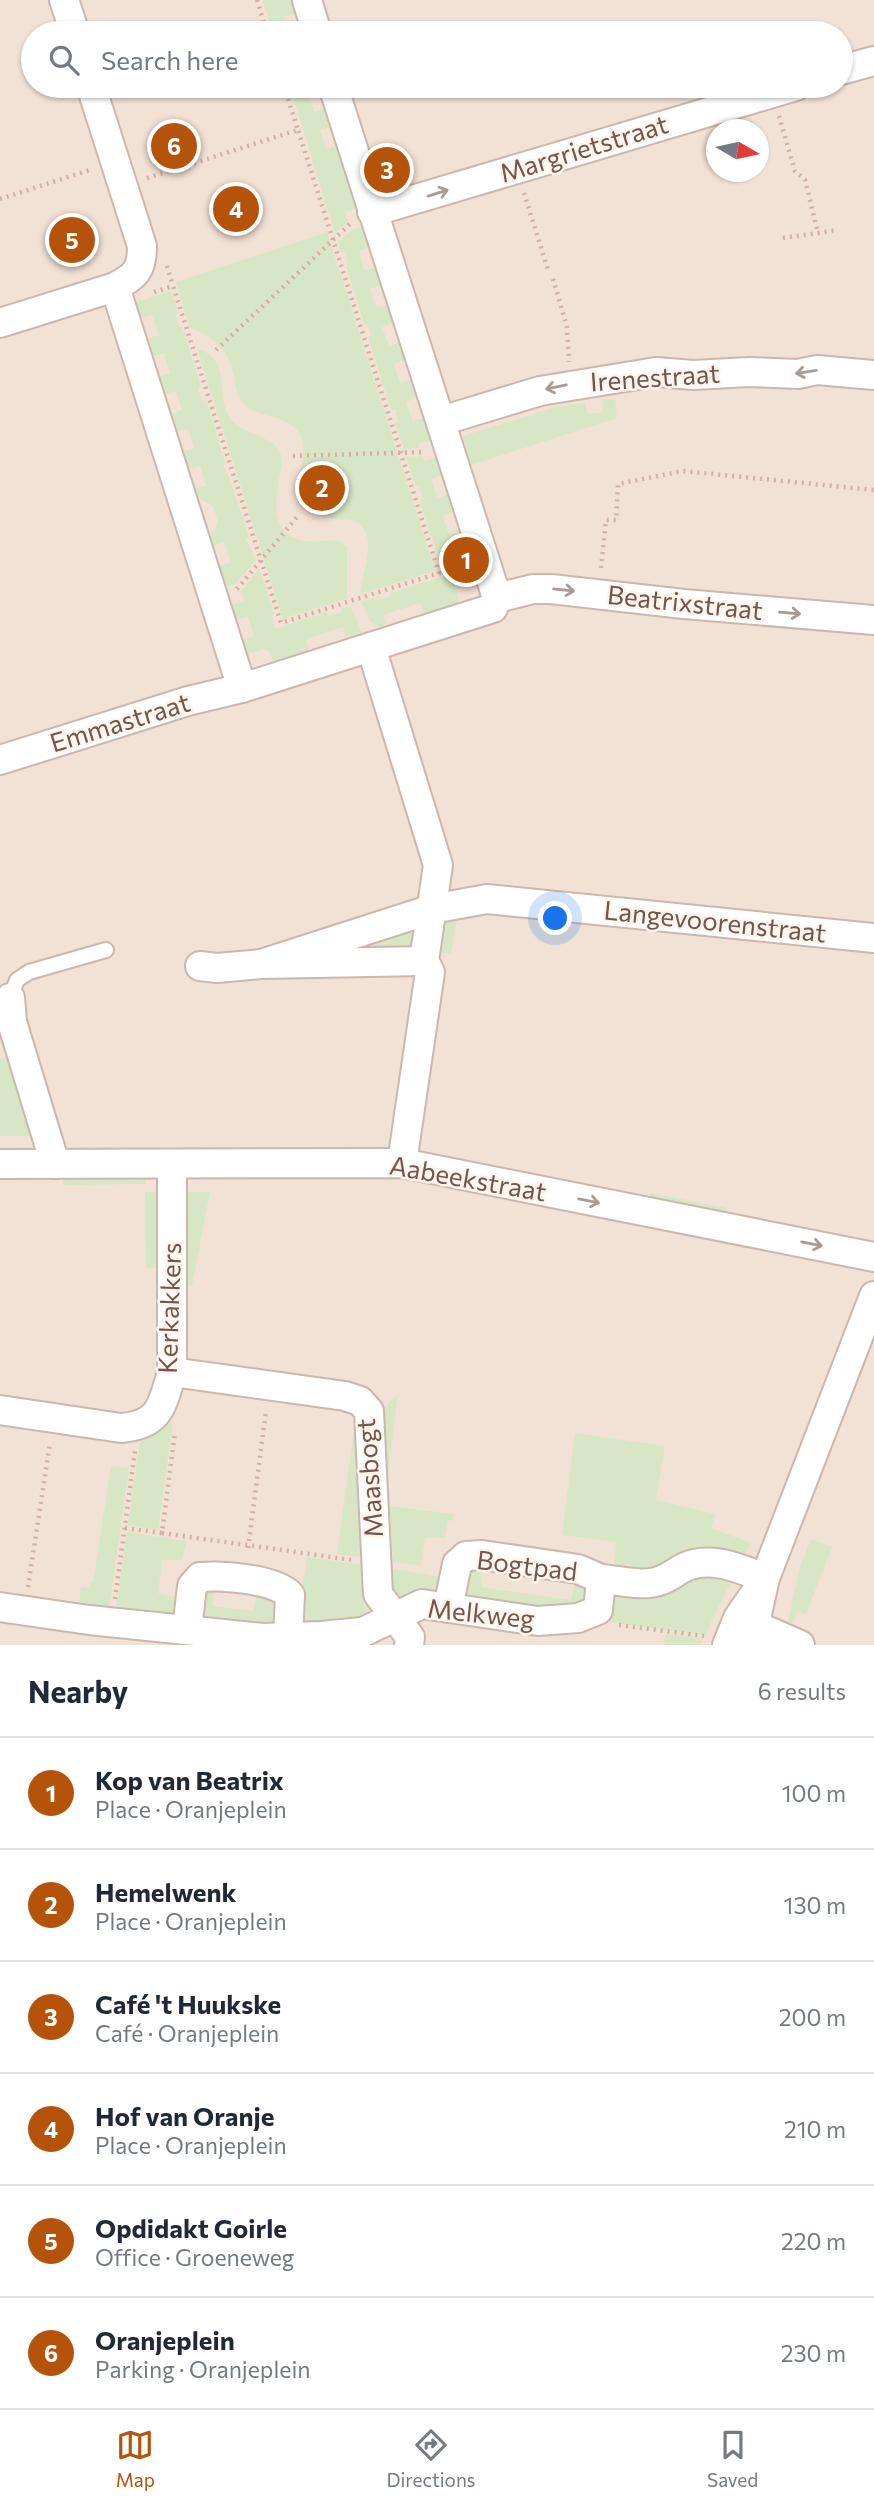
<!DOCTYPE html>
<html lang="en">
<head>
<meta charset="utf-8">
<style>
	body { margin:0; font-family:Commissioner,sans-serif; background:#f6f6f7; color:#1f2937 }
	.compass { position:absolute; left:706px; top:119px; width:63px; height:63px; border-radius:50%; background:#fff; box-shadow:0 2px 5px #0004; rotate:99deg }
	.you { position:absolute; left:556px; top:919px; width:24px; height:24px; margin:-18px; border:5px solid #fff; border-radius:50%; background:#1a73e8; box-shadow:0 0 0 10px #1a73e833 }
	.badge { display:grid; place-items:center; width:46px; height:46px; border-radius:50%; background:#b45309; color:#fff; font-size:23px; font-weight:700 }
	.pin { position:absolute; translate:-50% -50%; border:4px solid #fff; box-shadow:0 2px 7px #0006 }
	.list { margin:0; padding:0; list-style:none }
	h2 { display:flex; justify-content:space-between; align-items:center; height:91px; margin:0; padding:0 28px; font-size:30px }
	h2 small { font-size:23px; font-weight:400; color:#747a83 }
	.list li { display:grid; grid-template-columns:46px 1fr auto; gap:21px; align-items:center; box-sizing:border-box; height:112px; padding:0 28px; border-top:2px solid #e0e1e3 }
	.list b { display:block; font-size:26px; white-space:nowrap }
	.list p { margin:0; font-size:23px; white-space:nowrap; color:#747a83 }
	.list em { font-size:23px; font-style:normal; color:#747a83 }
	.icon { flex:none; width:38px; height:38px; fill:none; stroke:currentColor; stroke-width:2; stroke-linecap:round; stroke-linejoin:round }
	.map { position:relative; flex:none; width:874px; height:1645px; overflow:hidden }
	.search { position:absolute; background:#fff; box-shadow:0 2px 5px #0004; left:21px; right:21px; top:21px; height:77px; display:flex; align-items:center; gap:18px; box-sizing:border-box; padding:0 24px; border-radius:38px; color:#747a83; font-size:26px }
	.sheet { height:763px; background:#fff }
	nav { display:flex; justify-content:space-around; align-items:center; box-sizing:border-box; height:98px; border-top:2px solid #e0e1e3; background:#fff; font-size:19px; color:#747a83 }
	nav a { display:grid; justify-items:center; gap:4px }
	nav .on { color:#b45309 }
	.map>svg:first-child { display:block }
	.residential { fill:#f2e1d5; fill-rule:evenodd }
	.green { fill:#d7e7c6 }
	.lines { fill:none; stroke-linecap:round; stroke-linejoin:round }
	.lane-casing { stroke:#ccb7ad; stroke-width:18 }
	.street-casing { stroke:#ccb7ad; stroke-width:32 }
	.path { stroke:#d3b0a3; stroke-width:4.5; stroke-dasharray:2 5; stroke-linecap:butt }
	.lane { stroke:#fff; stroke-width:14 }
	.street { stroke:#fff; stroke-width:28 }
	.oneway { stroke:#aa9a94 }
	.labels { text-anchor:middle; stroke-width:5; stroke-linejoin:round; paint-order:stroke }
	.street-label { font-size:26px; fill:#72564d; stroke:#fef5ec }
</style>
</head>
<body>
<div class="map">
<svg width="874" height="1645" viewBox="0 0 874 1645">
	<rect width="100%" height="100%" fill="#fbf0e6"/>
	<path class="residential" d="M0,0H874V1645H0ZM33,33H841V86H33ZM716,130H758V172H716Z"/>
	<g class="green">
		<path d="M262,0H297L301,12L284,17L289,33H277L274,25H271Z"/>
		<path d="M294,86H325L308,92L314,112L331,107L337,124L320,130L326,149L343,144L363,206L345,212L348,222L335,233L293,97L296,96Z"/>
		<path d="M369,224L375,245L359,251L364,270L382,266L387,283L370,289L377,308L394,303L399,321L382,327L389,346L406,341L410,359L394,364L400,383L417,378L423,396L406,402L413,421L430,416L436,438L418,444L420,448L404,449L395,423L398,422L395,409L391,410L368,337L371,336L367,323L364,324L346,266L348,265L345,252H341L338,242L352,230Z"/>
		<path d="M327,232L435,571L360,594C361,575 374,550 365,531C353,506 318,533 303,500C293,481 309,457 301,437C292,414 262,420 246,406C237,399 236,388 234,377C230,352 214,336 190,328L176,282Z"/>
		<path d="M171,291L178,313L175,314L179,327L182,326L201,387L198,388L202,401L206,400L225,462L223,464L227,476H229L249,537L246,539L256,560L235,584L220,589L214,568L231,562L224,542L207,548L206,545L218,522L213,506L190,494L189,491L206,486L200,466L183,471L177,454L194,448L188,429L171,433L166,416L182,410L176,391L159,396L154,378L170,373L164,353L147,358L142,340L159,335L152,315L135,320L130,304Z"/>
		<path d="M197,349C232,357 215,395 230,418C243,437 278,434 282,459C279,489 262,535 306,541C317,543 328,539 339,541L347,547V598L283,619Z"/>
		<path d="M615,399L617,418L471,465L463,436L556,407L585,403L588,414L603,412L602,400Z"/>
		<path d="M422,456L425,461L434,458L444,463L448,473L431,479L437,498L454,493L460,510L443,516L449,535L466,531L482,580L459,588L457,594L461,608L426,619L420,603L383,615L386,624L379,627L370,621L362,602L377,597L378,600L391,596L390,593L447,575L443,562H440L420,500L423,499L419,486L416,487L406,457Z"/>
		<path d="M259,568L274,614L271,616L275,629L327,612L329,616L342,612L341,608L350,606L362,632L346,637L343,627L306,639L310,656L275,667L270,653L265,649L242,656L237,641L254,636L248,617L231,621L226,607L244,601L241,591Z"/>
		<path d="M458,910L451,953H433L438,917Z"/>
		<path d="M418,923L414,953H345L346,947Z"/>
		<path d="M14,1054L40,1136H0V1059Z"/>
		<path d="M63,1179H145V1184L63,1185Z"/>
		<path d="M145,1192L163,1193V1268H146Z"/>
		<path d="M182,1192H210L192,1286H182Z"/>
		<path d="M650,1193L727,1208L726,1214L648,1199Z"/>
		<path d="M398,1394L386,1488L379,1413Z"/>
		<path d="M168,1421L173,1422L158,1530L128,1525L140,1442L155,1435Z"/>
		<path d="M354,1430L360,1431L366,1558L337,1554Z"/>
		<path d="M575,1433L665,1446L656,1500L715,1514L711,1528L751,1543L742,1560L664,1571H614L616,1542L562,1535Z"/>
		<path d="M111,1466L129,1468L108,1615L78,1612L81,1587L89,1588L90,1583H93Z"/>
		<path d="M390,1506L454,1514L453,1520L448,1521L445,1538H425L421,1566L393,1562Z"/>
		<path d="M127,1532L186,1541L182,1560H162L158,1593L178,1597L176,1616H115Z"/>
		<path d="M811,1539L832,1547L806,1614L797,1612L791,1627H787L799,1570Z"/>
		<path d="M307,1557L367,1566L369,1608L363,1620L310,1627C292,1611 305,1578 307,1557Z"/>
		<path d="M482,1568L481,1587L571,1600L575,1582L583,1584L586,1588L587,1600L579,1611L464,1601L467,1569Z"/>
		<path d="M394,1569L441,1577C434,1601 409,1604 391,1589L386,1570Z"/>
		<path d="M688,1575L734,1576L705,1635L609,1622L612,1588Z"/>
		<path d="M205,1589H214L213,1606L253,1611L257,1595L276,1600V1625L200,1619Z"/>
		<path d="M666,1634L703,1638L700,1645H664Z"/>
	</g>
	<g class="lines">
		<defs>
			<path id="lane" d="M10,998L17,980L29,972L106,950"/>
			<g id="street">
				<path d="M64,0L75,33"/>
				<path d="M307,0L317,33"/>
				<path d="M841,70L874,61"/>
				<path d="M91,86L142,246C142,270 136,276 115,287L242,688L493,608L497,598L333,86"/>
				<path d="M372,212L796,86"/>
				<path d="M0,323L115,287"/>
				<path d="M441,421L540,391L656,372L693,375L749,372L798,374L817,370L874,375"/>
				<path d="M497,598L533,589H551L684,604L874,620"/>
				<path d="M371,647L438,865L424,961L430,972L402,1163"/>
				<path d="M0,760L188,701L242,688"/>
				<path d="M424,961L261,964L432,909L487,899L874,938"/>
				<path d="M200,966L217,968L261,964"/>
				<path d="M10,998L12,1022L55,1164"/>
				<path d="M0,1164L402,1163L874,1257"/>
				<path d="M172,1372L345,1396L360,1401L369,1411L378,1594L410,1637L409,1645"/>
				<path d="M0,1410L121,1428C160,1425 162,1406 172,1372V1164"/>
				<path d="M0,1607L89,1620L263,1638L321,1636L363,1632L422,1604L538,1621L578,1618L598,1610L601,1579C617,1580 635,1585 650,1583C664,1582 673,1573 685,1567C711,1555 740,1569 765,1578"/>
				<path d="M448,1608L457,1564L466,1556L482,1555L578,1569L601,1579"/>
				<path d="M741,1619L800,1645"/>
				<path d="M187,1630L192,1586L200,1577C223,1575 274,1579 290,1595L288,1638"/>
				<path d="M727,1645L738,1618L756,1592"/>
				<path d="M750,1645L765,1578L874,1296"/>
			</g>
		</defs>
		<use href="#lane" class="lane-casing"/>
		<use href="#street" class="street-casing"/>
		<g class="path">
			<path d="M257,0L267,33"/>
			<path d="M779,116L795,171L805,180L818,233"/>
			<path d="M147,178L298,130L284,86"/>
			<path d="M524,193L549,273"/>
			<path d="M0,199L93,169"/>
			<path d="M783,238L838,230"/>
			<path d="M167,266L173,286"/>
			<path d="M553,279L567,327L569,362"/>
			<path d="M154,292L173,286L281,623L439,573L333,240L350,224"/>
			<path d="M216,350L333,240L298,130"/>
			<path d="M293,456L424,452"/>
			<path d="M601,568L606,520H616L618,484L683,471L874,490"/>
			<path d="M237,589L297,517"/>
			<path d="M125,1528L162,1533L175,1432"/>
			<path d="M162,1533L352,1560"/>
			<path d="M248,1548L266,1411"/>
			<path d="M28,1587L50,1443"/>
			<path d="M115,1599L135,1451"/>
			<path d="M619,1625L704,1636"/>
		</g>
		<use href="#lane" class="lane"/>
		<use href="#street" class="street"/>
	</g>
	<defs><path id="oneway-shaft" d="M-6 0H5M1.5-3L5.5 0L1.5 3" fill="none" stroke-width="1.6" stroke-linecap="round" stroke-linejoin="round" transform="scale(1.75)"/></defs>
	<g class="oneway">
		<use href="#oneway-shaft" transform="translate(438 193) rotate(-17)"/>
		<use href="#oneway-shaft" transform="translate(806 372) rotate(171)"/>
		<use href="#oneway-shaft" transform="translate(556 387) rotate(168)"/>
		<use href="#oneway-shaft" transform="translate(564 590) rotate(6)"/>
		<use href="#oneway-shaft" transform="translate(790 613) rotate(5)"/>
		<use href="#oneway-shaft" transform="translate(589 1201) rotate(11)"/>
		<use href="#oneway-shaft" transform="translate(812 1244) rotate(11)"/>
	</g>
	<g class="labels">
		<g class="street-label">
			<text transform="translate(584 149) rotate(-17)" y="9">Margrietstraat</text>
			<text transform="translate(655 378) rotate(-4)" y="9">Irenestraat</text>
			<text transform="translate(685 603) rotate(6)" y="9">Beatrixstraat</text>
			<text transform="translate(120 723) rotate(-17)" y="9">Emmastraat</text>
			<text transform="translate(715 922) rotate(6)" y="9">Langevoorenstraat</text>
			<text transform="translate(468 1179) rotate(10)" y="9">Aabeekstraat</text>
			<text transform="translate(170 1308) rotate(-88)" y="9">Kerkakkers</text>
			<text transform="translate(370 1478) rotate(-94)" y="9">Maasbogt</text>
			<text transform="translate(527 1566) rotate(7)" y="9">Bogtpad</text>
			<text transform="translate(481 1614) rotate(6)" y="9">Melkweg</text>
		</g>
	</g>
</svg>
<svg class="compass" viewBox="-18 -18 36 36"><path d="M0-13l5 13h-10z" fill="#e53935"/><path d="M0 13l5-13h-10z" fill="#747a83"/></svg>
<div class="you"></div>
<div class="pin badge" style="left:466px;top:560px">1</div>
<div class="pin badge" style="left:322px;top:488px">2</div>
<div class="pin badge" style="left:387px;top:170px">3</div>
<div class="pin badge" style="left:236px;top:209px">4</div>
<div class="pin badge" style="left:72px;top:240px">5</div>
<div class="pin badge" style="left:174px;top:146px">6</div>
<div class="search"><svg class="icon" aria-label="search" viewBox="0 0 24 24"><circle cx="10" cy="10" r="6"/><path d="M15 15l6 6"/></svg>Search here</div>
</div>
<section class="sheet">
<h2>Nearby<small>6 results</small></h2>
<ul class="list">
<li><span class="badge">1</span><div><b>Kop van Beatrix</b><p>Place · Oranjeplein</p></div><em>100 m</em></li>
<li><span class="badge">2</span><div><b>Hemelwenk</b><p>Place · Oranjeplein</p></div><em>130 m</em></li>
<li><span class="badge">3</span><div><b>Café 't Huukske</b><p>Café · Oranjeplein</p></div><em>200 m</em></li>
<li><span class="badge">4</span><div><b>Hof van Oranje</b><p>Place · Oranjeplein</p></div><em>210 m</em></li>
<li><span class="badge">5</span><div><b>Opdidakt Goirle</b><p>Office · Groeneweg</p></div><em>220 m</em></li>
<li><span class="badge">6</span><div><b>Oranjeplein</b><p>Parking · Oranjeplein</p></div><em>230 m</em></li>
</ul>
</section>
<nav>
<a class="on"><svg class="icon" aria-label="map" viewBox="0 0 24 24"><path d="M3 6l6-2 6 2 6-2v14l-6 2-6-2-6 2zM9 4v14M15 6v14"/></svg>Map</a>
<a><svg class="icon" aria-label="directions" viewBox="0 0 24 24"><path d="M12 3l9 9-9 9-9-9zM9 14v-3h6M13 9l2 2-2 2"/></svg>Directions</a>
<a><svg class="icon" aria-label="saved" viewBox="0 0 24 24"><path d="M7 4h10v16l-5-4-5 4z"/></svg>Saved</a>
</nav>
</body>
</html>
